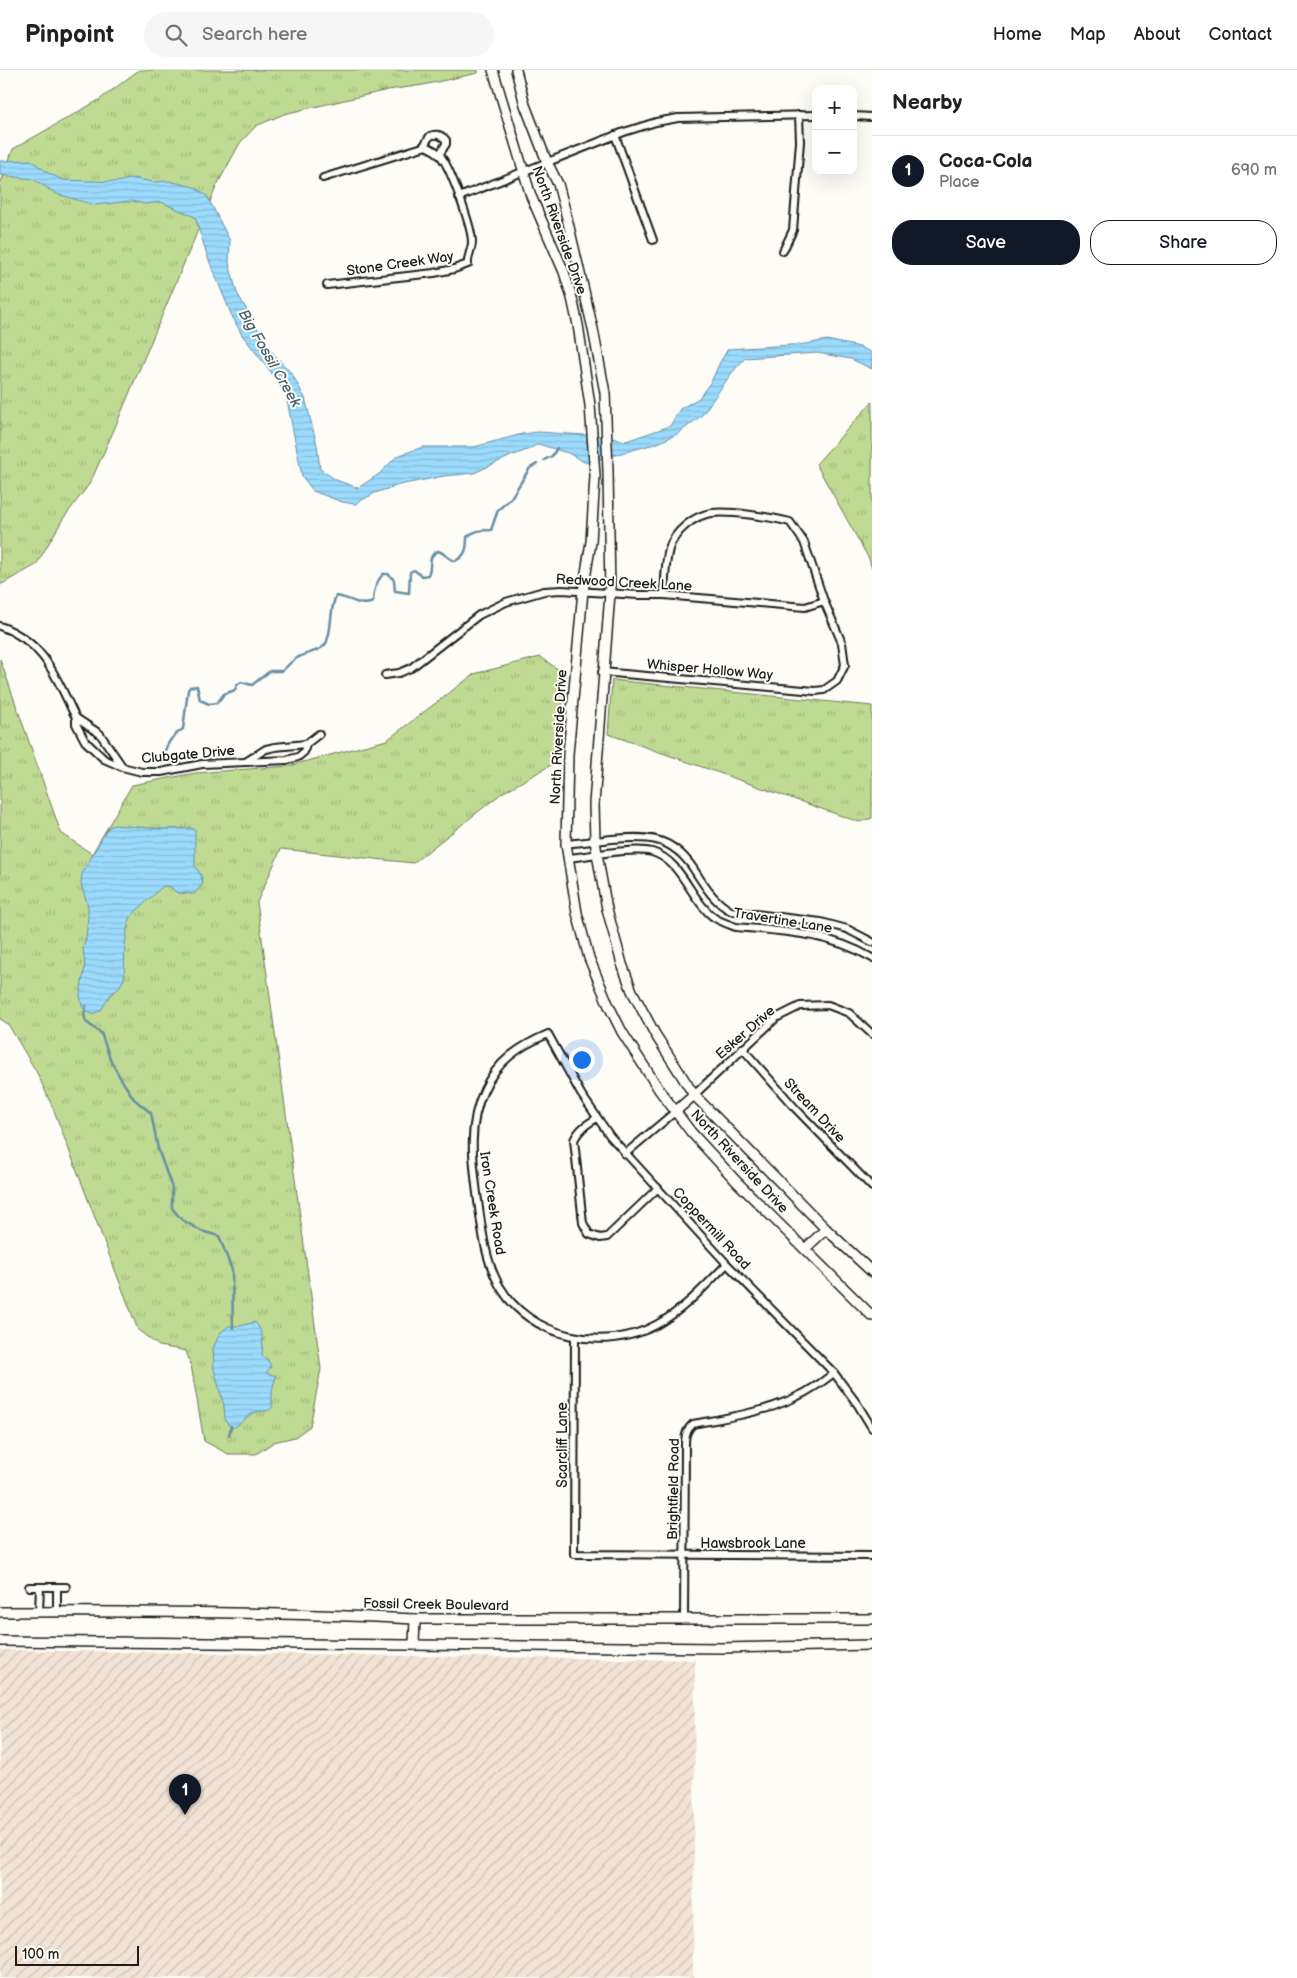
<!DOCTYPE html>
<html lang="en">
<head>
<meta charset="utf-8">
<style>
	body { margin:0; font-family:"Balsamiq Sans",sans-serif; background:#f6f6f6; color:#202124 }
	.controls { position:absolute; right:15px; top:15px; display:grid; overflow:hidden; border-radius:10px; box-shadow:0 5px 20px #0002 }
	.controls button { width:45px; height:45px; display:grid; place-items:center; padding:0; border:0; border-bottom:1px solid #e0e0e0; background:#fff; color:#202124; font:25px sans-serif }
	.scale { position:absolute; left:15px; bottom:12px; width:124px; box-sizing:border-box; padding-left:5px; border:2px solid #1c1c1c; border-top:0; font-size:14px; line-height:18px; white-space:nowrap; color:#1c1c1c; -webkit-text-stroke:4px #fdfcf7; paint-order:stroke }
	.you { position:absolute; left:581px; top:989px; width:18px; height:18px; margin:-12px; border:4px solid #fff; border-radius:50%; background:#1a73e8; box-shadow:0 0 0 8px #1a73e833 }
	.badge { display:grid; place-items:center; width:32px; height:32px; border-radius:50%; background:#111827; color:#fff; font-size:16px; font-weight:700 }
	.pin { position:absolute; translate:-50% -41px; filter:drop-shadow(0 1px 2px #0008) }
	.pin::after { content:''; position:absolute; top:26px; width:18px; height:15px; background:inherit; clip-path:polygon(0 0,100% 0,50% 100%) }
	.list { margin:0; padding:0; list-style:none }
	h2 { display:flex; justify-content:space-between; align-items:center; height:65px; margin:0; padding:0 20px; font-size:21px }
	h2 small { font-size:16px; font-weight:400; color:#757577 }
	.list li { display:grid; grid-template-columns:32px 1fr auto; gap:15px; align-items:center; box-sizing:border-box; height:70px; padding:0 20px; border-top:1px solid #e0e0e0 }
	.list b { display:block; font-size:19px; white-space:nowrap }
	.list p { margin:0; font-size:16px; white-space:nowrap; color:#757577 }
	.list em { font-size:16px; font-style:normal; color:#757577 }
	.actions { display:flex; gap:10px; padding:15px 20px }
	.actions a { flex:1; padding:11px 0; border:1px solid #111827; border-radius:20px; text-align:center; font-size:18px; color:#111827 }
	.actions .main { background:#111827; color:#fff }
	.icon { flex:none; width:28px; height:28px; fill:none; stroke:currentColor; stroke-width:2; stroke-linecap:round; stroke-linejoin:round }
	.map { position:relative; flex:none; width:872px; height:1908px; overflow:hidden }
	header { display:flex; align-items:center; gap:30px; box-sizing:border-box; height:70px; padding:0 25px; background:#fff; border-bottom:1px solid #e0e0e0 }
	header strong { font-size:24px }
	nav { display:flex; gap:28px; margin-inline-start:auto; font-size:18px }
	.search { width:350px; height:45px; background:#f6f6f6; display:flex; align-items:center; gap:12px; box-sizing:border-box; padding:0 18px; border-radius:28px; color:#757577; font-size:19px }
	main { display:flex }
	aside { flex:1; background:#fff }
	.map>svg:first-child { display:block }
	.industrial { fill:url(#industrial-furrows) }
	.grass { fill:url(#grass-tufts); stroke:#6e7b57 }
	.water { fill:url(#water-rules); stroke:#688fa3 }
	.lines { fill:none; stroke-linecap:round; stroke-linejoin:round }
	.stream { stroke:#688fa3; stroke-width:2.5 }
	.street-casing { stroke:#1c1c1c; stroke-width:10 }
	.secondary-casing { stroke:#1c1c1c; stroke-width:12 }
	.street { stroke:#fdfcf7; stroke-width:6 }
	.secondary { stroke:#fdfcf7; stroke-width:9 }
	.labels { text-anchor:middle; stroke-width:4; stroke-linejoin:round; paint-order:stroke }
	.street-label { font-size:14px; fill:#1c1c1c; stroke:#fdfcf7 }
	.water-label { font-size:15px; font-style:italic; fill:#485f6b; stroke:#fdfcf7 }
</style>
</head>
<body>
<header>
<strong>Pinpoint</strong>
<div class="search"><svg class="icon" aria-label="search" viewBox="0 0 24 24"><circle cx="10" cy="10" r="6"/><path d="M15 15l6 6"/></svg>Search here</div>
<nav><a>Home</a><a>Map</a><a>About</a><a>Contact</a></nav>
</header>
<main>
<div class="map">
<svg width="872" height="1908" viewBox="0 0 872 1908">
	<defs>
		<pattern id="industrial-furrows" width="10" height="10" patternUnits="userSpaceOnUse" patternTransform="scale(1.25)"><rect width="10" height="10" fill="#f1e3d5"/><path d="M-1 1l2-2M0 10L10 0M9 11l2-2" fill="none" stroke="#cec2b6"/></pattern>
		<pattern id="grass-tufts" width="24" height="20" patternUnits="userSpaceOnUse" patternTransform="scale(1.25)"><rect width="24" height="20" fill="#bfda92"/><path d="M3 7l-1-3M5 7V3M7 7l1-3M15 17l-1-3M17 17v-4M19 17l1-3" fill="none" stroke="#a4ba7d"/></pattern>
		<pattern id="water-rules" width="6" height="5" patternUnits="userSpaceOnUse" patternTransform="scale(1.25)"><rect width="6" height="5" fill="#9bdbfd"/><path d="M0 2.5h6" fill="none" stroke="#85bbd8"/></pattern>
	</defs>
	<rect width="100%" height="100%" fill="#fdfcf7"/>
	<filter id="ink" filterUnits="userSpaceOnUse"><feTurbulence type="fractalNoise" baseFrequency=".02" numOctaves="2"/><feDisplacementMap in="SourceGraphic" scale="10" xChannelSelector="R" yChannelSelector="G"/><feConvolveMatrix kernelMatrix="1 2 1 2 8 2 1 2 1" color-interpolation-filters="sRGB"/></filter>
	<g filter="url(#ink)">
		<path class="industrial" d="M0,1580L695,1590L693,1908H0Z"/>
		<g class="grass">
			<path d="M139,0H478V3L423,15L388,20L284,44L256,56L240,73L217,115L113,362L90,413L63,449L36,495L0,515V115L13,79L99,30Z"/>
			<path d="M872,332V499L869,489L816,394Z"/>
			<path d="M540,587L565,604L558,691L502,723L413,793L281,779L257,832L321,1299L310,1356L295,1367L274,1372L256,1384H228L204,1371L191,1295L186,1281L159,1276L138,1260L53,1038L37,1003L8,954L0,949V589L61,763L92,784L132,715L195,703L288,696L387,670L474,604Z"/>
			<path d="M612,610L872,636V748L859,752L608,664Z"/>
		</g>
		<g class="water">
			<path d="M31,90L48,103L63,110L117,112L133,108L153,112L169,111L194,117L207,126L230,171L229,193L237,223L270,280L292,304L305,328L317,375L320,399L336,410L358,418L379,404L397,386L423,377H474L522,364L538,362L600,366L626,371L670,356L680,339L699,328L712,310L720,292L728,279L806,274L827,270L860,277L872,283V299L851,289L817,283L745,288L731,304L702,345L679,363L658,373L586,393L568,383L538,374L527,380L511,386L474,403L444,406L399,415L375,423L355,434L342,432L313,421L302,406L286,325L271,302L242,265L231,244L208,188L195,147L161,132L145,134L132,131L95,135L57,124L33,109L0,105V91Z"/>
			<path d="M114,755L164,759L191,758L195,760V796L201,805L203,814L194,824L177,823L171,817L163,816L129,848L125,874L124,909L118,919L111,924L101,940L93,944L87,942L82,936L80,925L85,896L83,878L86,869L88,846V836L81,814L82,804L103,766L109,757Z"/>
			<path d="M255,1252C264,1262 263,1273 262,1286L268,1290L271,1297L266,1303L276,1306L272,1320V1338C266,1343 263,1340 256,1342C246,1345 241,1356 231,1358L225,1350L224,1336L214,1299L213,1278L220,1263L229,1256H240Z"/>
		</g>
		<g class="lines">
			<g class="stream">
				<path d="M544,390L552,386L557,378"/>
				<path d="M163,687C167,673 171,667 183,659L188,620L190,617L197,616L200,630L209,634L217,633L224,624L235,620L237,615L241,612L252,615L270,601H282C287,597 291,591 297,588C305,583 319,582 325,575C333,564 329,538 336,526C349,527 360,538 373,532C373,521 376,512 383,504H388L394,510L395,521L409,523L410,502L414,500L422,506L428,505C433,495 426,486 438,481C445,483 448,489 455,491C466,486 467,478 467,467C475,460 481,460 491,460L498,440L511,428L530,398L537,394"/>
				<path d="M86,936L84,945L86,952L101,963L111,991L121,1009L134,1029L151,1043L158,1079L172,1118V1138L181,1149L201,1161L219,1166L232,1200L233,1258"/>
				<path d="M229,1365L231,1356"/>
			</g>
			<defs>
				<g id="street">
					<path d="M853,46L872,47"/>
					<path d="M615,65L653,170"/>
					<path d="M423,77L430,66C437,64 440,64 446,70V74L439,85"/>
					<path d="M323,108L426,76C434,80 440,83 444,91C452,104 472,157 472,172C472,180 467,186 468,194L454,199L434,203L327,215"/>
					<path d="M459,127L624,62L656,52L678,48L816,45"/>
					<path d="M783,181L793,160L800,72L799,45"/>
					<path d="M0,556C46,573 56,608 76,648V654L85,671L104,689L122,697L142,702H161L202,694L287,690L298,687L304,682L306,674L319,664"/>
					<path d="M602,602L815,621L824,620L837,611L845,595L842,573L824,531L804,472L790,452C770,447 732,441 712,443C694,445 674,462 669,479C665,493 665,510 664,525"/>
					<path d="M385,605L399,603L411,598L479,545L506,532L544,521L562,520L638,525H664L805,537L824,531"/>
					<path d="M76,648L100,664L122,696"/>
					<path d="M247,691L266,679L275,677L306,674"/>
					<path d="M566,774C582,772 597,771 612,769C648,766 671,766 693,798C704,815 713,831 731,841L821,852L847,859L872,872"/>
					<path d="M568,788C589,786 634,777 652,782C682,791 689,827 712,846C718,851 728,854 736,857C783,861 830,863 872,888"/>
					<path d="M742,978L795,1038L872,1117"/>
					<path d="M694,1025L776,948L800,936L828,935L849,943L872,964"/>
					<path d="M597,1048C587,1054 579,1059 574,1070L583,1153L589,1164L600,1168L607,1167L658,1118"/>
					<path d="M625,1084L676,1041"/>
					<path d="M727,1194C705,1216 684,1240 656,1255C604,1283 529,1268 499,1215C485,1189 482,1160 478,1131C473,1092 467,1056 484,1020C497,991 520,976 548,964L581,1024L610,1066L727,1194L834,1303L858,1335L872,1358"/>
					<path d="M575,1267L574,1484L872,1486"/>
					<path d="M29,1517H66"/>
					<path d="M39,1542L40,1517"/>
					<path d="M57,1542V1517"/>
					<path d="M684,1550L685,1375C685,1366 686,1360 693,1354C747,1344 790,1339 834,1303"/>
				</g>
				<g id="secondary">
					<path d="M493,0L531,126L564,202L572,228L578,255L590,335L595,406L591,472L583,521L568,684L566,774L577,843L589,888L609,936L622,962L660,1021L691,1062L737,1112L872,1246"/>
					<path d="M516,0L525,35L547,92L558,114L566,144L593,259L605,323L608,401L610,523L594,734L595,771L600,801L607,839L622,894L632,921L655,964L694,1025L826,1159L872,1202"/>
					<path d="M676,1041L694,1025"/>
					<path d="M805,1179L826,1159"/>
					<path d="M0,1542C138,1541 276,1542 415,1549H872"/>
					<path d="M0,1571L721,1578L872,1575"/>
					<path d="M414,1575L415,1549"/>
				</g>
			</defs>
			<use href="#street" class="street-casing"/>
			<use href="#secondary" class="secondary-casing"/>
			<use href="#street" class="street"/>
			<use href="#secondary" class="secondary"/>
		</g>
	</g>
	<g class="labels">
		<g class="street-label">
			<text transform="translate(560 160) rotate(70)" y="5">North Riverside Drive</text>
			<text transform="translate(400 193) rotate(-8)" y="5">Stone Creek Way</text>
			<text transform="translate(624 512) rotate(3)" y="5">Redwood Creek Lane</text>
			<text transform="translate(710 599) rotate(5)" y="5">Whisper Hollow Way</text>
			<text transform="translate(558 667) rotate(-87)" y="5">North Riverside Drive</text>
			<text transform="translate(188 684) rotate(-5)" y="5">Clubgate Drive</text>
			<text transform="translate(783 850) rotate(9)" y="5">Travertine Lane</text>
			<text transform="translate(745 962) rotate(-41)" y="5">Esker Drive</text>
			<text transform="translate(815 1040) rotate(47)" y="5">Stream Drive</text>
			<text transform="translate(740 1091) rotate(47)" y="5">North Riverside Drive</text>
			<text transform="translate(493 1133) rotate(81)" y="5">Iron Creek Road</text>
			<text transform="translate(712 1158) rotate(47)" y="5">Coppermill Road</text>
			<text transform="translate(562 1375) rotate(-90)" y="5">Scarcliff Lane</text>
			<text transform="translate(673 1419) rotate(-89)" y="5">Brightfield Road</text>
			<text x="753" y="1478">Hawsbrook Lane</text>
			<text transform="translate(436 1534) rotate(1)" y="5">Fossil Creek Boulevard</text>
		</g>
		<g class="water-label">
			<text transform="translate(270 288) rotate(60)" y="5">Big Fossil Creek</text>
		</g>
	</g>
</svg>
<div class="controls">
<button>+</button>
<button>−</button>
</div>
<div class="scale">100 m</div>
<div class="you"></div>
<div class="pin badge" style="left:185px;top:1745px">1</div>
</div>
<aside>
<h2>Nearby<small></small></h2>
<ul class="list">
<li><span class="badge">1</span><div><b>Coca-Cola</b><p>Place</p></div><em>690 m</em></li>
</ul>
<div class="actions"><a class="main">Save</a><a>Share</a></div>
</aside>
</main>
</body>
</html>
